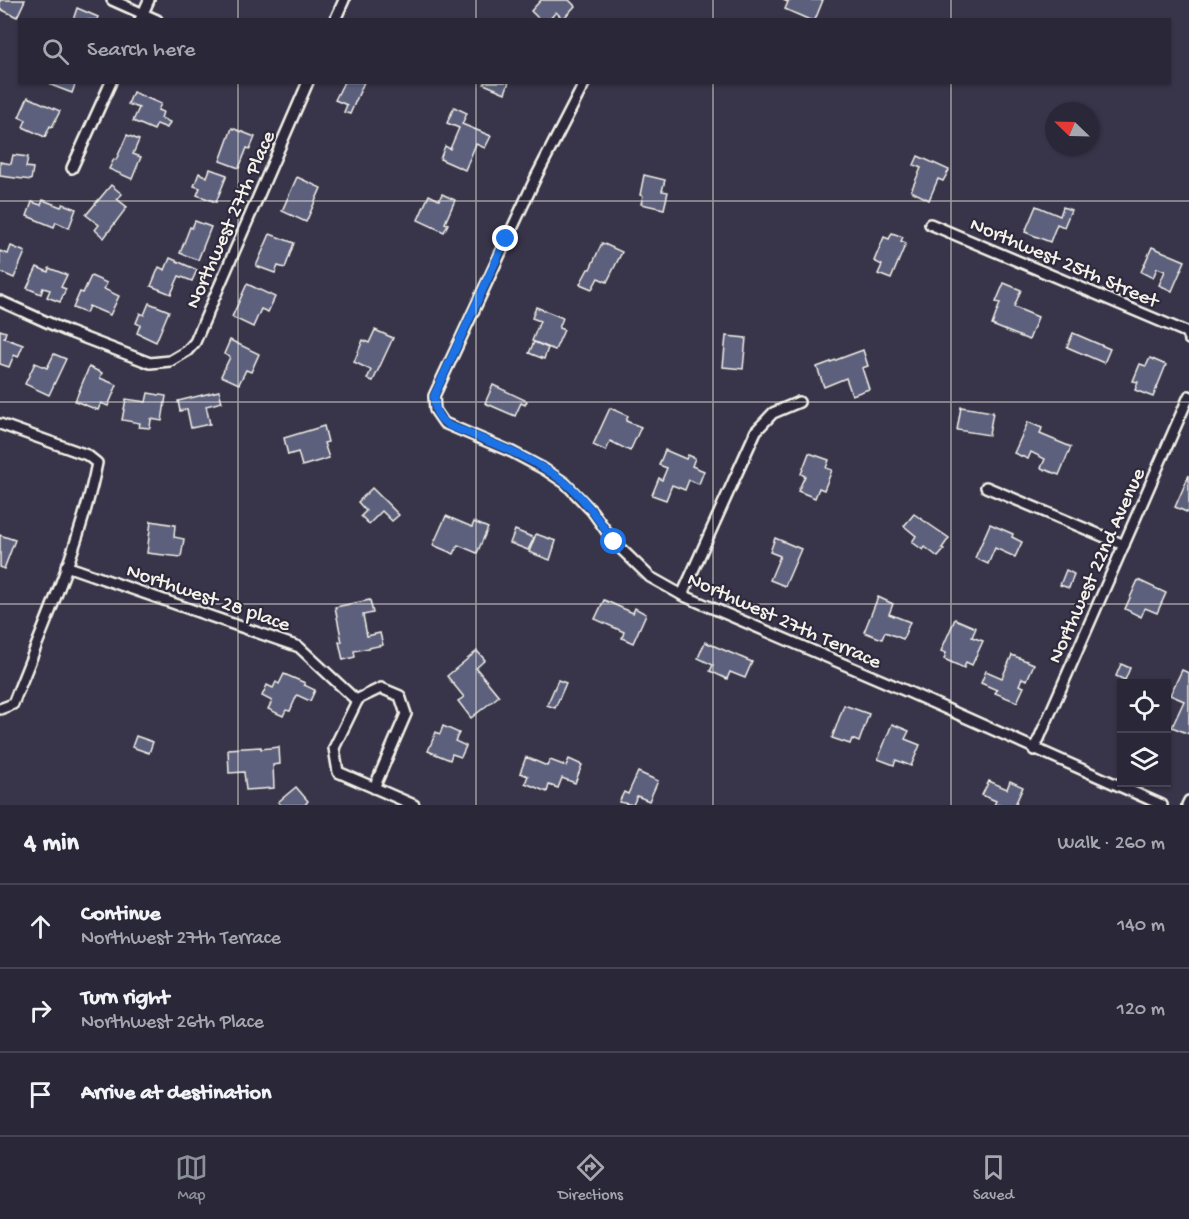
<!DOCTYPE html>
<html lang="en">
<head>
<meta charset="utf-8">
<style>
	body { margin:0; font-family:"Gochi Hand",sans-serif; background:#363443; color:#f1f3f6 }
	.controls { position:absolute; right:18px; bottom:18px; display:grid; overflow:hidden; border-radius:0px; box-shadow:0 2px 4px #0004 }
	.controls button { width:54px; height:54px; display:grid; place-items:center; padding:0; border:0; border-bottom:2px solid #464453; background:#2a2838; color:#f1f3f6; font:30px sans-serif }
	.compass { position:absolute; left:1045px; top:102px; width:54px; height:54px; border-radius:50%; background:#2a2838; box-shadow:0 2px 4px #0004; rotate:293deg }
	.stop { position:absolute; width:18px; height:18px; margin:-14px; border:4px solid #1a73e8; border-radius:50%; background:#fff }
	.stop.end { background:#1a73e8; border-color:#fff; box-shadow:0 2px 6px #0008 }
	.list { margin:0; padding:0; list-style:none }
	h2 { display:flex; justify-content:space-between; align-items:center; height:78px; margin:0; padding:0 24px; font-size:26px }
	h2 small { font-size:20px; font-weight:400; color:#a5a6ae }
	.list li { display:grid; grid-template-columns:39px 1fr auto; gap:18px; align-items:center; box-sizing:border-box; height:84px; padding:0 24px; border-top:2px solid #464453 }
	.list b { display:block; font-size:22px; white-space:nowrap }
	.list p { margin:0; font-size:20px; white-space:nowrap; color:#a5a6ae }
	.list em { font-size:20px; font-style:normal; color:#a5a6ae }
	.icon { flex:none; width:33px; height:33px; fill:none; stroke:currentColor; stroke-width:2; stroke-linecap:round; stroke-linejoin:round }
	.map { position:relative; flex:none; width:1189px; height:805px; overflow:hidden }
	.search { position:absolute; background:#2a2838; box-shadow:0 2px 4px #0004; left:18px; right:18px; top:18px; height:66px; display:flex; align-items:center; gap:15px; box-sizing:border-box; padding:0 21px; border-radius:0px; color:#a5a6ae; font-size:22px }
	.sheet { height:330px; background:#2a2838 }
	nav { display:flex; justify-content:space-around; align-items:center; box-sizing:border-box; height:84px; border-top:2px solid #464453; background:#2a2838; font-size:16px; color:#a5a6ae }
	nav a { display:grid; justify-items:center; gap:3px }
	nav .on { color:#8c9099 }
	.map>svg:first-child { display:block }
	.building { fill:#5b617d; stroke:#f4f1e8; stroke-width:1.5 }
	.lines { fill:none; stroke-linecap:round; stroke-linejoin:round }
	.minor-casing { stroke:#f4f1e8; stroke-width:14 }
	.minor { stroke:#2f2a3d; stroke-width:9 }
	.route { stroke:#1a73e8; stroke-width:8 }
	.grid { fill:none; stroke:#f4f1e8; stroke-width:1.5; stroke-opacity:0.55 }
	.labels { text-anchor:middle; stroke-width:4.5; stroke-linejoin:round; paint-order:stroke }
	.street-label { font-size:21px; fill:#f4f1e8; stroke:#2f2a3d }
</style>
</head>
<body>
<div class="map">
<svg width="1189" height="805" viewBox="0 0 1189 805">
	<rect width="100%" height="100%" fill="#38354a"/>
	<filter id="ink" filterUnits="userSpaceOnUse"><feTurbulence type="fractalNoise" baseFrequency=".0167" numOctaves="2"/><feDisplacementMap in="SourceGraphic" scale="12" xChannelSelector="R" yChannelSelector="G"/><feConvolveMatrix kernelMatrix="1 2 1 2 8 2 1 2 1" color-interpolation-filters="sRGB"/></filter>
	<g filter="url(#ink)">
		<g class="building">
			<path d="M0,0H25L17,17L0,9Z"/>
			<path d="M541,0H569L575,6L563,19L556,12L549,20H540L531,11Z"/>
			<path d="M783,0H823L815,20H810L785,9L788,2Z"/>
			<path d="M77,8L98,17L97,20H73Z"/>
			<path d="M52,82H76L72,93L51,85Z"/>
			<path d="M344,82H364L350,114L344,112L347,105L335,100Z"/>
			<path d="M485,82H509L505,93L484,84Z"/>
			<path d="M133,92L161,104L158,110L163,112L161,118L170,122L167,128L157,124L154,130L133,121L139,108L128,104Z"/>
			<path d="M28,97L60,111L52,127L50,126L45,137L23,127L26,120L19,117Z"/>
			<path d="M454,107L467,113L462,124L491,136L485,148L476,144L465,170L440,159L445,146L450,149L459,128L447,123Z"/>
			<path d="M232,128L255,137L250,149L247,148L239,168L220,161Z"/>
			<path d="M127,135L139,140L133,154L141,157L132,179L109,169L114,159L116,160Z"/>
			<path d="M13,155L28,157L26,167L33,168L31,180L0,176V162L11,164Z"/>
			<path d="M918,156L949,170L943,181L938,179L929,200L911,191L921,168L914,165Z"/>
			<path d="M210,169L227,175L216,202L197,195L200,188L194,186L199,173L207,177Z"/>
			<path d="M644,175L665,180L662,191L668,192L664,209L641,204L643,196L640,195Z"/>
			<path d="M297,177L321,188L306,222L282,211Z"/>
			<path d="M111,185L122,194L117,199L127,207L104,238L95,230L99,225L86,215Z"/>
			<path d="M442,194L455,200L445,223L448,224L444,232L418,220L429,195L439,200Z"/>
			<path d="M43,200L61,207L63,204L76,209L69,228L56,222L54,227L27,216L32,202L41,205Z"/>
			<path d="M1036,206L1060,216L1063,207L1071,210L1064,227L1057,224L1050,242L1025,232Z"/>
			<path d="M195,221L211,227L198,260L180,253L190,227L192,228Z"/>
			<path d="M892,233L903,237L901,241L906,243L891,279L878,274L882,265L874,261L884,237L889,239Z"/>
			<path d="M270,234L294,243L285,268L278,266L275,273L256,266Z"/>
			<path d="M602,243L622,252L607,282L598,278L592,289L580,284L588,269H590Z"/>
			<path d="M11,246L25,252L14,278L0,272V251L8,254Z"/>
			<path d="M1152,247L1185,261L1172,291L1159,285L1165,271L1157,268L1153,278L1141,272Z"/>
			<path d="M170,258L197,270L192,281L179,276L171,294L151,286L159,267L165,270Z"/>
			<path d="M37,267L48,272L49,268L67,275L61,287L66,289L60,302L47,297L50,290L43,288L41,294L27,288Z"/>
			<path d="M91,276L107,283L104,289L119,296L110,315L89,306L86,313L73,308L80,292L83,293Z"/>
			<path d="M1004,283L1021,290L1014,307L1038,317L1029,340L992,325L1000,303L996,302Z"/>
			<path d="M247,284L275,297L268,312L261,309L253,327L232,317Z"/>
			<path d="M149,303L169,311L156,342L137,333L140,325L136,323L140,313L144,315Z"/>
			<path d="M536,307L563,318L559,328L564,330L555,350L532,341L540,321L532,318Z"/>
			<path d="M0,330L6,332L4,338L23,345L18,357L14,355L9,367L0,364Z"/>
			<path d="M375,330L393,338L373,381L367,379L371,370L354,362L363,340L369,343Z"/>
			<path d="M1073,333L1110,349L1104,363L1067,347Z"/>
			<path d="M726,336L746,338L743,369L723,367Z"/>
			<path d="M230,340L259,354L251,372L246,370L239,384L221,376L230,357L224,354Z"/>
			<path d="M534,342L548,348L544,359L529,353Z"/>
			<path d="M863,350L868,366L862,368L869,389L852,395L846,378L824,387L817,367Z"/>
			<path d="M54,354L66,359L49,395L25,384L35,363L47,368Z"/>
			<path d="M1150,358L1166,365L1153,397L1135,390L1138,382L1133,381L1140,364L1146,366Z"/>
			<path d="M89,367L102,373L100,378L117,385L108,406L101,403L98,410L75,401Z"/>
			<path d="M493,385L527,401L525,405L521,403L515,416L485,403Z"/>
			<path d="M219,391L222,402L206,406L210,424L191,428L187,409L180,411L178,401Z"/>
			<path d="M148,393L166,396L162,421L151,419L150,428L139,427L140,423L122,420L126,399L146,402Z"/>
			<path d="M961,407L993,412L989,435L957,430Z"/>
			<path d="M610,408L628,416L626,421L641,427L630,451L610,441L606,451L593,445Z"/>
			<path d="M1028,422L1042,428L1040,434L1071,447L1059,475L1041,468L1045,459L1031,452L1028,459L1014,453Z"/>
			<path d="M324,426L328,442L324,443L329,458L302,466L298,452L288,455L284,438Z"/>
			<path d="M665,450L686,459L688,455L695,458L692,466L704,471L699,484L689,480L685,490L672,485L666,500L652,495L659,478L662,480L667,468L659,465Z"/>
			<path d="M809,453L829,460L826,468L832,470L824,490L819,488L815,498L798,491L805,476L801,474Z"/>
			<path d="M1189,475V513L1175,507Z"/>
			<path d="M372,488L399,515L392,521L382,511L369,524L361,516L366,511L358,502Z"/>
			<path d="M914,514L949,538L942,548L944,550L938,557L925,547L923,550L912,542L916,536L904,526Z"/>
			<path d="M446,516L472,527L474,522L488,528L477,553L458,545L454,554L433,545Z"/>
			<path d="M151,521L175,525L174,537L184,539L181,557L147,553Z"/>
			<path d="M990,524L1013,534L1012,537L1022,542L1015,557L995,548L988,564L975,558Z"/>
			<path d="M515,530L534,538L528,550L510,543Z"/>
			<path d="M536,534L556,541L550,560L529,552Z"/>
			<path d="M0,535L15,540L4,569L0,567Z"/>
			<path d="M775,538L801,549L785,586L770,580L780,556L770,552Z"/>
			<path d="M1066,570L1074,574L1069,588L1060,585Z"/>
			<path d="M1138,580L1166,593L1157,613L1145,608L1141,617L1125,609Z"/>
			<path d="M878,597L893,604L889,614L910,622L903,639L885,632L882,639L864,632Z"/>
			<path d="M370,600L373,613L363,615L367,636L380,633L383,645L354,651L355,657L343,660L339,642H342L335,607Z"/>
			<path d="M604,600L633,613L635,608L646,614L633,643L622,638L624,632L595,619Z"/>
			<path d="M955,619L976,628L972,637L983,641L972,665L966,662L964,668L944,659L946,653L941,651Z"/>
			<path d="M705,642L752,662L745,678L730,672L727,679L710,671L713,665L698,658Z"/>
			<path d="M477,651L485,660L476,668L499,696L471,718L458,701L464,697L447,676Z"/>
			<path d="M1012,655L1034,664L1027,680L1022,678L1019,685L1024,687L1017,702L995,693L997,690L981,683L986,671L1002,678Z"/>
			<path d="M1121,664L1130,668L1125,680L1116,676Z"/>
			<path d="M1182,670L1189,673V734L1172,727L1184,701L1170,695Z"/>
			<path d="M284,674L305,683L304,685L315,690L310,701L297,695L290,711L286,710L283,716L268,709L272,701L262,696L267,685L273,688L276,682L279,684Z"/>
			<path d="M558,680L566,683L555,708L547,705Z"/>
			<path d="M844,705L869,714L859,742L852,739L850,744L832,738Z"/>
			<path d="M892,724L909,731L905,739L920,745L911,766L896,760L894,765L878,759Z"/>
			<path d="M443,726L459,733L455,741L466,746L461,757L452,754L450,760L428,751L436,732L440,734Z"/>
			<path d="M136,736L153,742L149,753L132,747Z"/>
			<path d="M261,747V749L279,747L280,764L273,765L274,788L246,790L244,772L229,773L228,749Z"/>
			<path d="M526,757L547,766L550,760L566,766L569,759L582,765L575,783L562,778L558,788L549,785L547,792L525,783L528,776L520,773Z"/>
			<path d="M638,772L658,781L649,801L637,796L633,805L619,802L624,792L628,794Z"/>
			<path d="M989,781L1007,789L1010,781L1023,787L1015,805H994L996,801L982,795Z"/>
			<path d="M296,787L308,801L305,805H281L278,802Z"/>
		</g>
		<g class="lines">
			<defs>
				<g id="minor">
					<path d="M112,0L157,20"/>
					<path d="M140,20L149,0"/>
					<path d="M335,20L344,0"/>
					<path d="M585,82L537,175L434,396L435,410L444,423L512,452L544,469L565,483L592,511L614,542L650,577L682,595L904,690L1162,805"/>
					<path d="M72,168L111,82"/>
					<path d="M930,224L1186,332L1189,339"/>
					<path d="M0,301L69,332L150,363L170,361L187,351L195,342L308,82"/>
					<path d="M0,424L87,455L97,463C81,544 43,627 13,704L0,709"/>
					<path d="M986,487L1124,545"/>
					<path d="M66,566L299,647L357,701"/>
					<path d="M682,595L756,431L773,413L799,402"/>
					<path d="M1034,750L1189,396"/>
					<path d="M374,788L406,714L400,696L381,688L358,699L334,748L338,772L414,805"/>
					<path d="M1187,805L1189,801"/>
				</g>
			</defs>
			<use href="#minor" class="minor-casing"/>
			<use href="#minor" class="minor"/>
		</g>
	</g>
	<g class="lines" filter="url(#ink)">
		<path class="route" d="M506,239L434,396C435,407 435,413 443,421C449,428 460,429 468,433C500,446 535,460 563,481C584,497 599,521 614,542"/>
	</g>
	<path class="grid" d="M238,0V20M476,0V20M713,0V20M951,0V20M238,82V805M476,82V805M713,82V805M951,82V805M0,201H1189M0,402H1189M0,604H1189"/>
	<g class="labels">
		<g class="street-label">
			<text transform="translate(229 219) rotate(-66)" y="7">Northwest 27th Place</text>
			<text transform="translate(1065 261) rotate(23)" y="7">Northwest 25th Street</text>
			<text transform="translate(1095 565) rotate(-66)" y="7">Northwest 22nd Avenue</text>
			<text transform="translate(209 596) rotate(19)" y="7">Northwest 28 place</text>
			<text transform="translate(785 619) rotate(24)" y="7">Northwest 27th Terrace</text>
		</g>
	</g>
</svg>
<div class="controls">
<button><svg class="icon" aria-label="locate" viewBox="0 0 24 24"><circle cx="12" cy="12" r="6"/><path d="M12 2v4M12 18v4M2 12h4M18 12h4"/></svg></button>
<button><svg class="icon" aria-label="layers" viewBox="0 0 24 24"><path d="M12 4l9 5-9 5-9-5zM3 14l9 5 9-5"/></svg></button>
</div>
<svg class="compass" viewBox="-18 -18 36 36"><path d="M0-13l5 13h-10z" fill="#e53935"/><path d="M0 13l5-13h-10z" fill="#a5a6ae"/></svg>
<div class="stop" style="left:614px;top:542px"></div>
<div class="stop end" style="left:506px;top:239px"></div>
<div class="search"><svg class="icon" aria-label="search" viewBox="0 0 24 24"><circle cx="10" cy="10" r="6"/><path d="M15 15l6 6"/></svg>Search here</div>
</div>
<section class="sheet">
<h2>4 min<small>Walk · 260 m</small></h2>
<ul class="list">
<li><svg class="icon" aria-label="ahead" viewBox="0 0 24 24"><path d="M12 20V5M6 11l6-6 6 6"/></svg><div><b>Continue</b><p>Northwest 27th Terrace</p></div><em>140 m</em></li>
<li><svg class="icon" aria-label="right" viewBox="0 0 24 24"><path d="M7 20v-9h11M14 6l5 5-5 5"/></svg><div><b>Turn right</b><p>Northwest 26th Place</p></div><em>120 m</em></li>
<li><svg class="icon" aria-label="arrive" viewBox="0 0 24 24"><path d="M6 21V4h12l-3 4 3 4H6"/></svg><div><b>Arrive at destination</b></div></li>
</ul>
</section>
<nav>
<a class="on"><svg class="icon" aria-label="map" viewBox="0 0 24 24"><path d="M3 6l6-2 6 2 6-2v14l-6 2-6-2-6 2zM9 4v14M15 6v14"/></svg>Map</a>
<a><svg class="icon" aria-label="directions" viewBox="0 0 24 24"><path d="M12 3l9 9-9 9-9-9zM9 14v-3h6M13 9l2 2-2 2"/></svg>Directions</a>
<a><svg class="icon" aria-label="saved" viewBox="0 0 24 24"><path d="M7 4h10v16l-5-4-5 4z"/></svg>Saved</a>
</nav>
</body>
</html>
